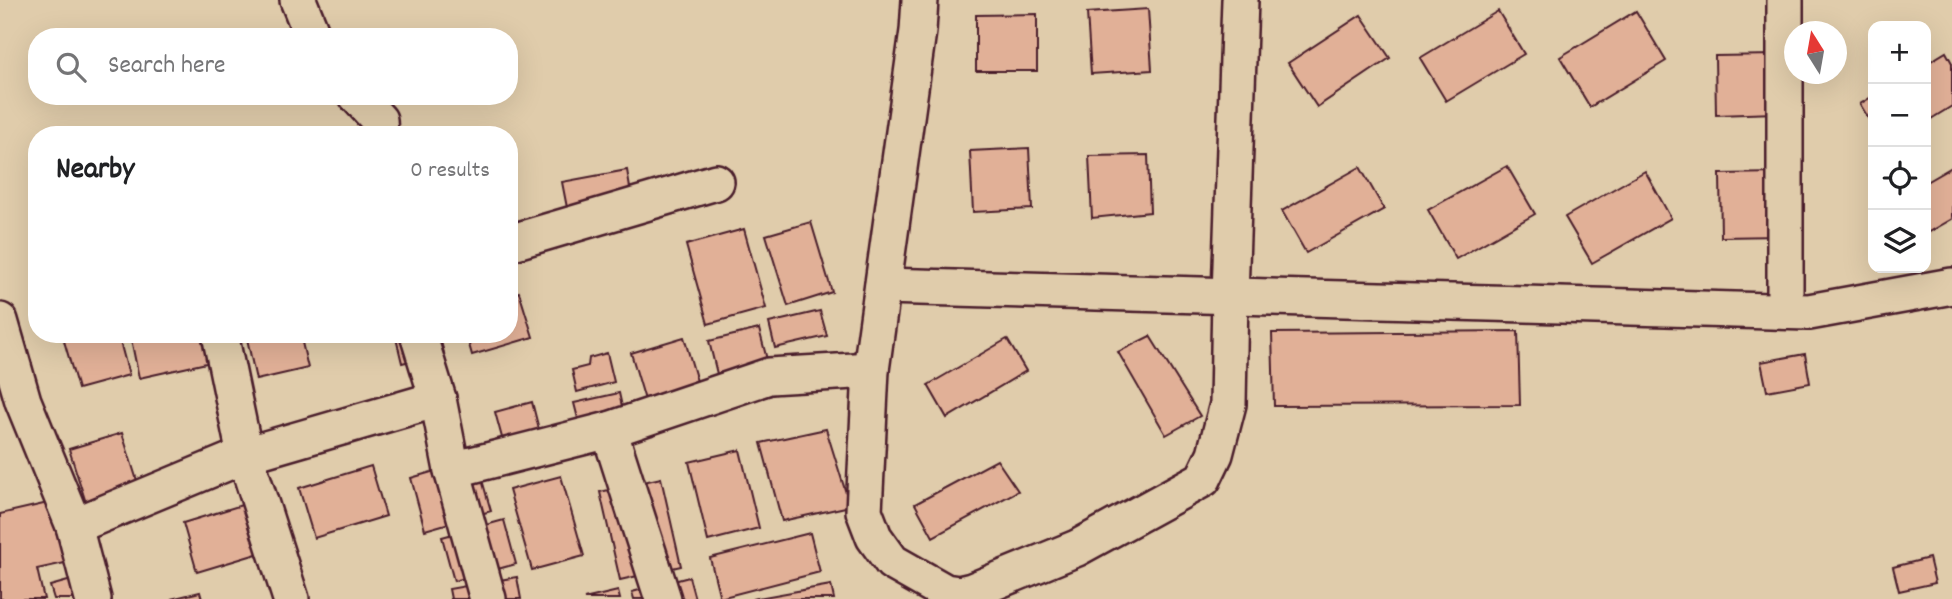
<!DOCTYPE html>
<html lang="en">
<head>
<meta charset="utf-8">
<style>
	body { margin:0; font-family:Dekko,sans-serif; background:#f6f6f6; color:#202124 }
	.controls { position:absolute; right:21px; top:21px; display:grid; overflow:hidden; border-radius:14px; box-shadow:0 7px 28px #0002 }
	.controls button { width:63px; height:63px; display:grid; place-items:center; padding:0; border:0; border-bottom:2px solid #e0e0e0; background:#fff; color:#202124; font:35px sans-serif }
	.compass { position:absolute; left:1784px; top:21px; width:63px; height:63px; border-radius:50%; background:#fff; box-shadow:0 7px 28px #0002; rotate:349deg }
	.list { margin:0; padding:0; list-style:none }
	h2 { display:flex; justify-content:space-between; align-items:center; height:91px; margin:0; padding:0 28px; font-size:30px }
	h2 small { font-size:23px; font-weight:400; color:#757577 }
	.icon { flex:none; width:38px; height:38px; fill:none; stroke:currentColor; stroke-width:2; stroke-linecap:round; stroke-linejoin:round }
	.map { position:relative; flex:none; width:1952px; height:599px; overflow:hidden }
	.search { position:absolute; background:#fff; box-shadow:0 7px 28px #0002; left:28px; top:28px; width:490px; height:77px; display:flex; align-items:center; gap:18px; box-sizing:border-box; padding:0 24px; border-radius:28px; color:#757577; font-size:26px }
	.panel { position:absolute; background:#fff; box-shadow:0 7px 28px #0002; left:28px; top:126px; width:490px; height:217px; border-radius:28px }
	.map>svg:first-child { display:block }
	.building { fill:#e1b097; stroke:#4a1f2b; stroke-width:2 }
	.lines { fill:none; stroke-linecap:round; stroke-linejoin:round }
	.street-casing { stroke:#4a1f2b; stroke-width:40 }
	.street { stroke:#e0ccab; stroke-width:35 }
</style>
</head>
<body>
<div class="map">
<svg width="1952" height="599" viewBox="0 0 1952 599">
	<rect width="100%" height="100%" fill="#e0ccab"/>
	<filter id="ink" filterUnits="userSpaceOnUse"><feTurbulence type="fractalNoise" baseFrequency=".0143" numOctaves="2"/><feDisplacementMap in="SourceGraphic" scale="14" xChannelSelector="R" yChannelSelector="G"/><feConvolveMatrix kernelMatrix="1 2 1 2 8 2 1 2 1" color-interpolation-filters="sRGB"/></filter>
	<g filter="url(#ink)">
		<g class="building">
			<path d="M1148,9L1152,70L1091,74L1087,13Z"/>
			<path d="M1498,11L1524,54L1446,101L1420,58Z"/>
			<path d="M1636,11L1666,61L1590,107L1560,57Z"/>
			<path d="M1037,14V71H976V15Z"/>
			<path d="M1361,15L1390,58L1317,107L1288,63Z"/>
			<path d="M1946,52L1952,63V106L1926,122V64Z"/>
			<path d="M1775,55L1776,113L1716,115L1715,56Z"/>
			<path d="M1873,96V126L1860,104Z"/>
			<path d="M1029,148L1032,209L973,212L970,151Z"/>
			<path d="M1148,155L1150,212L1092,218L1089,156Z"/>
			<path d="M1507,166L1535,214L1456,259L1428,210Z"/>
			<path d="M1360,167L1384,209L1306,253L1282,211Z"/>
			<path d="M1952,167V219L1926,234V182Z"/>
			<path d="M627,170L633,206L569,218L562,182Z"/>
			<path d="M1645,171L1671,218L1592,263L1565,217Z"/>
			<path d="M1778,173L1780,236L1721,237L1720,174Z"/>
			<path d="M811,222L832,292L788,306L766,235Z"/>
			<path d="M744,229L766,308L708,324L686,245Z"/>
			<path d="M519,292L533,337L472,355L466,334H509V295Z"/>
			<path d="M820,311L827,336L775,348L769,323Z"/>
			<path d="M759,329L776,394L725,407L709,341Z"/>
			<path d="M1518,331L1520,405L1274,406L1272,333Z"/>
			<path d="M62,334H118L129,375L78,389Z"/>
			<path d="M154,334H205L211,362L139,378L131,339Z"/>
			<path d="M246,334H300L308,368L256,380Z"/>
			<path d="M395,334H439L444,353L402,363Z"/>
			<path d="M1150,336L1200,416L1166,435L1118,352Z"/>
			<path d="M684,337L706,412L653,427L631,353Z"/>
			<path d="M1007,339L1026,371L947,418L928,385Z"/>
			<path d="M607,353L614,382L577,392L572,370L588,366L589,358Z"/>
			<path d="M1805,354L1810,383L1767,391L1761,362Z"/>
			<path d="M619,393L629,438L586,450L574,403Z"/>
			<path d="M532,402L546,457L510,467L495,412Z"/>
			<path d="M826,429L850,506L782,521L761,443Z"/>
			<path d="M122,433L140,490L87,506L69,449Z"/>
			<path d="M740,450L759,528L708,541L689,462Z"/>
			<path d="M476,459L491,511L425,530L411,478Z"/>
			<path d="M997,460L1018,491L933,537L915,504Z"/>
			<path d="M371,466L386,516L314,538L299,488Z"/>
			<path d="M561,476L584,556L532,570L509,490Z"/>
			<path d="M661,478L681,566L620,580L600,492Z"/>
			<path d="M61,500L74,561L37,569L44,599H0V514Z"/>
			<path d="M245,504L260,553L197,572L183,523Z"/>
			<path d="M504,520L516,564L454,581L442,537Z"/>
			<path d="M810,533L820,572L720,598L710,558Z"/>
			<path d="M1929,558L1935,583L1899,591L1893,567Z"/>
			<path d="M517,577L521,599H451L449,589Z"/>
			<path d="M689,577L695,599H634L632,592Z"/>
			<path d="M79,578L85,599H54L50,586Z"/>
			<path d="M831,585L834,599H752Z"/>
			<path d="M618,591L620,599H584Z"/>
			<path d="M200,592L202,599H171Z"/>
		</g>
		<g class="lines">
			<defs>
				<g id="street">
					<path d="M298,0L313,37"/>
					<path d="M920,0L918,31L871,370L864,511L874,537L892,562L945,592L959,594L972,591L1077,548L1203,479L1215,454L1228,404L1230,295L1240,0"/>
					<path d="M1785,0V311"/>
					<path d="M357,96L379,120L380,135"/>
					<path d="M509,243L716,182"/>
					<path d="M883,286L1809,312L1952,286"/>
					<path d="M0,321L23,401L74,526L93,599"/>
					<path d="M220,334L245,455L291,599"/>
					<path d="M418,334L438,399L452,470L488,599"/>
					<path d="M609,430L663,599"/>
					<path d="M452,470L609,430L769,376L871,370"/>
					<path d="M74,526L245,455L438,399"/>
				</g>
			</defs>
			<use href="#street" class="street-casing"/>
			<use href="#street" class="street"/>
		</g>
	</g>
</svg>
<div class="controls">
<button>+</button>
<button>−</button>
<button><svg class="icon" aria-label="locate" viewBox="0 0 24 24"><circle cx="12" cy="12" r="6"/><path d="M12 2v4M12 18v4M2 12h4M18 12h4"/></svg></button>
<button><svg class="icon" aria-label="layers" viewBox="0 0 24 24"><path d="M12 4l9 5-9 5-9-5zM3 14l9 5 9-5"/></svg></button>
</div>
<svg class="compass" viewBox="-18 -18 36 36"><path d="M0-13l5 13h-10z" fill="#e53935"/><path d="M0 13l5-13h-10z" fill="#757577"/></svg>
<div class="search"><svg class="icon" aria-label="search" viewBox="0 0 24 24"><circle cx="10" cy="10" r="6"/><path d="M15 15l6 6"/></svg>Search here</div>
<section class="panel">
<h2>Nearby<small>0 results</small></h2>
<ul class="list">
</ul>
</section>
</div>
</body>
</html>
